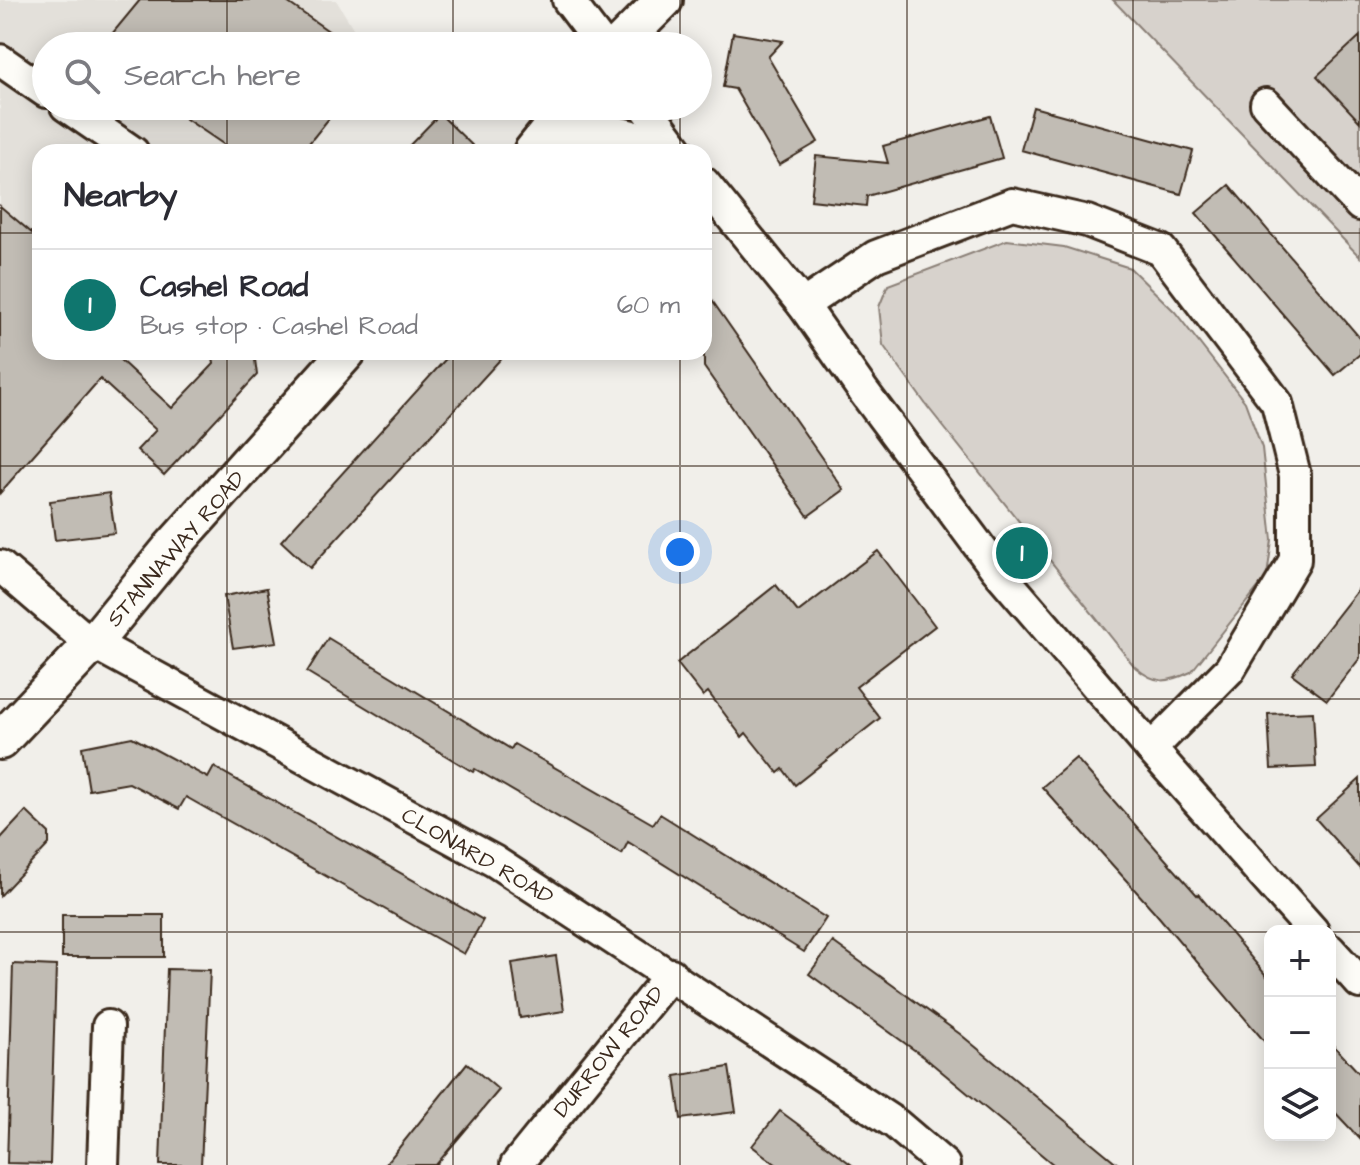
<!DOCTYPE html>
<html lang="en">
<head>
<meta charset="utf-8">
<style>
	body { margin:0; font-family:"Architects Daughter",sans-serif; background:#f7f7f7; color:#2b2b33 }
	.controls { position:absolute; right:24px; bottom:24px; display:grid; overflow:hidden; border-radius:16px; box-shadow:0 4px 20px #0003 }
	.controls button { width:72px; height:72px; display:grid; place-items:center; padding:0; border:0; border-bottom:2px solid #e1e1e2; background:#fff; color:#2b2b33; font:40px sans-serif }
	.you { position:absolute; left:680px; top:552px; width:28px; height:28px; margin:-20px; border:6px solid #fff; border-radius:50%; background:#1a73e8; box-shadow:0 0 0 12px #1a73e833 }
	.badge { display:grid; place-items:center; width:52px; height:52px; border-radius:50%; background:#0f766e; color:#fff; font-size:26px; font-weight:700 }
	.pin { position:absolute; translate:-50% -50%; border:4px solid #fff; box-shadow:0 2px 8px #0006 }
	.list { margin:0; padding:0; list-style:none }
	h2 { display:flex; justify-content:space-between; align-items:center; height:104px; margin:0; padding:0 32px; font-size:34px }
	h2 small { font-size:26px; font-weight:400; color:#7c7c81 }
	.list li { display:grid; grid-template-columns:52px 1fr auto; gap:24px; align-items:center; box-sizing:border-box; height:112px; padding:0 32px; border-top:2px solid #e1e1e2 }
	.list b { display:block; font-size:30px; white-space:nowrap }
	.list p { margin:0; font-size:26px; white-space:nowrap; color:#7c7c81 }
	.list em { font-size:26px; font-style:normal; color:#7c7c81 }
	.icon { flex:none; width:44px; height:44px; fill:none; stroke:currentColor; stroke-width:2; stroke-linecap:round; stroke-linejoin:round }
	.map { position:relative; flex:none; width:1360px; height:1165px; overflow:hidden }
	.search { position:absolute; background:#fff; box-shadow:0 4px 20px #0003; left:32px; top:32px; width:680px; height:88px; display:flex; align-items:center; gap:20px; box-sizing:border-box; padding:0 28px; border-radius:44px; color:#7c7c81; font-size:30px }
	.panel { position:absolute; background:#fff; box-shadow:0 4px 20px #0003; left:32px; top:144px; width:680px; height:216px; border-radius:24px }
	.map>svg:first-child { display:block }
	.built { fill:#e3e0da }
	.green { fill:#d7d2cc; stroke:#897e75; stroke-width:2 }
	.building { fill:#c1bcb4; stroke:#3b2a1e; stroke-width:2 }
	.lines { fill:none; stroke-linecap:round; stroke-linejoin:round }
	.minor-casing { stroke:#3b2a1e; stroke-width:36 }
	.tertiary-casing { stroke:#3b2a1e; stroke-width:42 }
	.minor { stroke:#fdfcf7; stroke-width:30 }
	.tertiary { stroke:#fdfcf7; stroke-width:36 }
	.grid { fill:none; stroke:#3b2a1e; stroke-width:2; stroke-opacity:0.55 }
	.labels { text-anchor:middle; stroke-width:7; stroke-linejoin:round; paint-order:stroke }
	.street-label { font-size:22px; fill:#3b2a1e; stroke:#fdfcf7 }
</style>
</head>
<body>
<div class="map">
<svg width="1360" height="1165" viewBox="0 0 1360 1165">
	<rect width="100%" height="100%" fill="#f1efea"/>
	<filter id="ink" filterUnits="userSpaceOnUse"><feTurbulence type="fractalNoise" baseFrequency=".0125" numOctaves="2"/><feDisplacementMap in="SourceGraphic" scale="16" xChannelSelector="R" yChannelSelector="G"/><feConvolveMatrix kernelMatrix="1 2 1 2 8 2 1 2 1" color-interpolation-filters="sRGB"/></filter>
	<g filter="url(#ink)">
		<path class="built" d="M0,0H336L364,46H46V106H336L297,152H40V352H124L0,493Z"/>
		<g class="green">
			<path d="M1113,0H1360V257Z"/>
			<path d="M1007,240L1064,247L1130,268L1175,312L1245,402L1262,448L1272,540L1267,576L1191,672C1167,683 1156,685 1135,667L927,406L883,345L879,307L888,285Z"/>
		</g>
		<g class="building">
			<path d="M140,0H284L350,46H102Z"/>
			<path d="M733,33L783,41L768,57L818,142L779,165L735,89L723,87Z"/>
			<path d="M1360,36V122L1317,76Z"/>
			<path d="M167,106H339L302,152H235Z"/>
			<path d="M1033,107L1193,151L1181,194L1021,150Z"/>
			<path d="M440,114L479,152H403Z"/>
			<path d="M990,116L1002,158L867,196L866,206L811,200L816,156L888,163L883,146Z"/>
			<path d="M1229,185L1360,338V354L1335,375L1196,213Z"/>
			<path d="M0,206L40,240V352H124L118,358L172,408L214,364L212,352H254L257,375L164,475L137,450L156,430L100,379L0,493Z"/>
			<path d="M704,289L844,490L808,516L704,367Z"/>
			<path d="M452,352H507L310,568L281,541Z"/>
			<path d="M109,493L115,533L55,540L50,501Z"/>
			<path d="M878,551L935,626L856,687L880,718L795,785L783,769L778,773L746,733L742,737L708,692L703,696L677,663L776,585L798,612Z"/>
			<path d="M1360,587V658L1327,700L1292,674Z"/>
			<path d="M267,588L277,642L233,648L224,596Z"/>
			<path d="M328,638L511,749L514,744L653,824L660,814L826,918L804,952L628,842L622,854L475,769L473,772L307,672Z"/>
			<path d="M1313,712L1316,767L1271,769L1268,714Z"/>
			<path d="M132,737L208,778L214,767L483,920L464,954L186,797L179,809L129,783L89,790L82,747Z"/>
			<path d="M1076,758L1197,895L1198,894L1270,980V1048L1153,910L1042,787Z"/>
			<path d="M1360,779V868L1316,819Z"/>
			<path d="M26,811L49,833V844L0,896V839Z"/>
			<rect x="62" y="915" width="102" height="42"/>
			<path d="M833,942L960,1034L1119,1165H1054L924,1057L809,974Z"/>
			<path d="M556,956L564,1011L520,1018L512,963Z"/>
			<path d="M13,964L56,966L50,1164L7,1163Z"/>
			<path d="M167,969L210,970L201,1165H160Z"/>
			<path d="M1330,1042L1360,1074V1139L1330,1107Z"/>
			<path d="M467,1063L499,1090L436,1165H385Z"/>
			<path d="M729,1067L736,1112L681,1119L675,1076Z"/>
			<path d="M780,1111L819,1140L852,1165H777L752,1146Z"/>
		</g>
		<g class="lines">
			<defs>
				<g id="minor">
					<path d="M568,0L603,46"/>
					<path d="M0,60L46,92"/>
					<path d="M1266,104L1360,205"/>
					<path d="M66,106L133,152"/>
					<path d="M645,106L679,152"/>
					<path d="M543,140C602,122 622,131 677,152"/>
					<path d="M704,183L803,305L864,392L996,569L1151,749L1313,931"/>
					<path d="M803,305L876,256L1012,204L1087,221L1161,250L1277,403L1295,475V560L1230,669L1151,749"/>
					<path d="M0,566L76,631L93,643L494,861L896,1124L944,1165"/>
					<path d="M1330,950L1360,983"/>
					<path d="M103,1165L108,1026"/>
					<path d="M516,1165L671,974"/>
				</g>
				<g id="tertiary">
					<path d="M618,46L664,0"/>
					<path d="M532,152L569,106"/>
					<path d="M0,741L93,643L171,548L347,352"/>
				</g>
			</defs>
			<use href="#minor" class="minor-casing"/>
			<use href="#tertiary" class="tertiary-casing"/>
			<use href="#minor" class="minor"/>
			<use href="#tertiary" class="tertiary"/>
		</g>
	</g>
	<path class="grid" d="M227,0V46M453,0V46M680,0V46M907,0V1165M1133,0V1165M227,106V152M453,106V152M680,106V152M0,233H40M704,233H1360M227,352V1165M453,352V1165M680,352V1165M0,466H1360M0,699H1360M0,932H1270M1330,932H1360"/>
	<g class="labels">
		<g class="street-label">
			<text transform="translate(175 548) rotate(-49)" y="8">STANNAWAY ROAD</text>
			<text transform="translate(478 855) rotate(30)" y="8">CLONARD ROAD</text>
			<text transform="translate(608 1051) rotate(-51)" y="8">DURROW ROAD</text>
		</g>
	</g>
</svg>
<div class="controls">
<button>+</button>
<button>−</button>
<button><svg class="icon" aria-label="layers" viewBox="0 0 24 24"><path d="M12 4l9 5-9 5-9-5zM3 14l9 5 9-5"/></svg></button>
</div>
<div class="you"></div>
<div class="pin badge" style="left:1022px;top:553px">1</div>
<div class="search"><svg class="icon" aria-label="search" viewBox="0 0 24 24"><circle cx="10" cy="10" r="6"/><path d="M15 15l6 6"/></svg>Search here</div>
<section class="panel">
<h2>Nearby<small></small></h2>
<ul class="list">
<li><span class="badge">1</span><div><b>Cashel Road</b><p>Bus stop · Cashel Road</p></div><em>60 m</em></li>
</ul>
</section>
</div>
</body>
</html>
